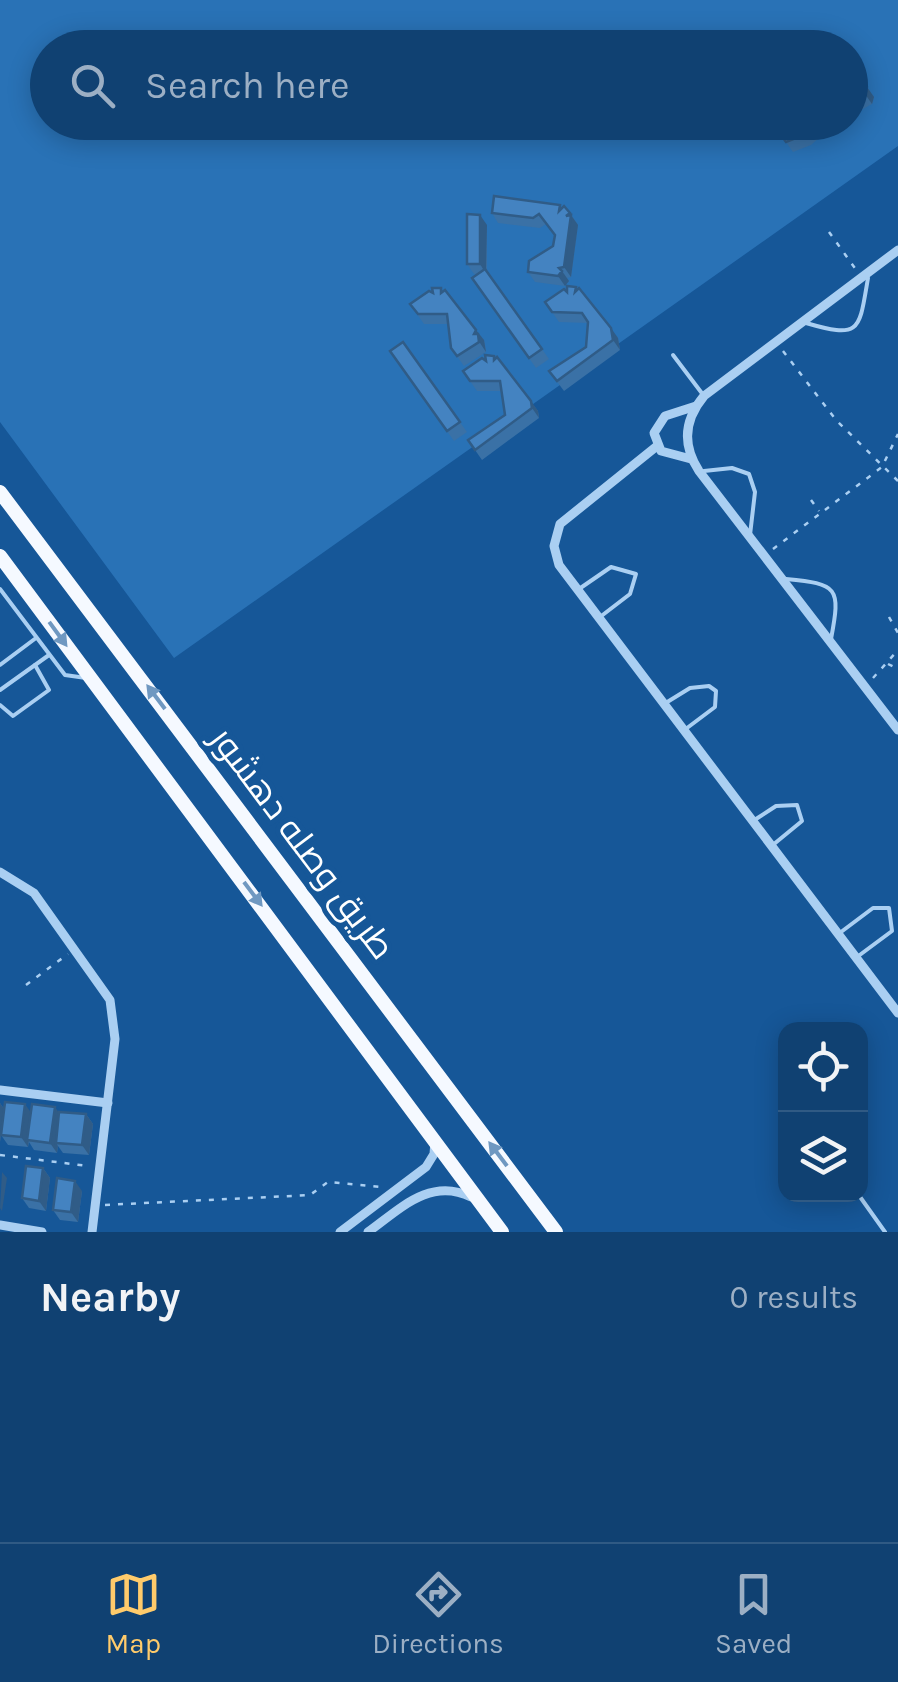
<!DOCTYPE html>
<html lang="en">
<head>
<meta charset="utf-8">
<style>
	body { margin:0; font-family:Karla,Cairo,sans-serif; background:#194877; color:#f1f3f6 }
	.controls { position:absolute; right:30px; bottom:30px; display:grid; overflow:hidden; border-radius:20px; box-shadow:0 5px 25px #0003 }
	.controls button { width:90px; height:90px; display:grid; place-items:center; padding:0; border:0; border-bottom:2px solid #305a84; background:#104172; color:#f1f3f6; font:50px sans-serif }
	.list { margin:0; padding:0; list-style:none }
	h2 { display:flex; justify-content:space-between; align-items:center; height:130px; margin:0; padding:0 40px; font-size:42px }
	h2 small { font-size:32px; font-weight:400; color:#9cafc4 }
	.icon { flex:none; width:55px; height:55px; fill:none; stroke:currentColor; stroke-width:2; stroke-linecap:round; stroke-linejoin:round }
	.map { position:relative; flex:none; width:898px; height:1232px; overflow:hidden }
	.search { position:absolute; background:#104172; box-shadow:0 5px 25px #0003; left:30px; right:30px; top:30px; height:110px; display:flex; align-items:center; gap:25px; box-sizing:border-box; padding:0 35px; border-radius:55px; color:#9cafc4; font-size:38px }
	.sheet { height:310px; background:#104172 }
	nav { display:flex; justify-content:space-around; align-items:center; box-sizing:border-box; height:140px; border-top:2px solid #305a84; background:#104172; font-size:28px; color:#9cafc4 }
	nav a { display:grid; justify-items:center; gap:5px }
	nav .on { color:#ffcb6b }
	.map>svg:first-child { display:block }
	.green { fill:#2972b6; fill-rule:evenodd }
	.lines { fill:none; stroke-linecap:round; stroke-linejoin:round }
	.path { stroke:#aacff2; stroke-width:2.5; stroke-dasharray:5 8; stroke-linecap:butt }
	.service { stroke:#aacff2; stroke-width:4 }
	.minor { stroke:#aacff2; stroke-width:9 }
	.primary { stroke:#f5f9ff; stroke-width:14 }
	.wall { fill:#3a71a6 }
	.shaded-wall { fill:#305c87 }
	.building { fill:#4483c1; stroke:#305c87; stroke-width:2.5 }
	.oneway { fill:#6f98c1 }
	.labels { text-anchor:middle; stroke-width:10; stroke-linejoin:round; paint-order:stroke }
	.street-label { font-size:35px; fill:#fff; stroke:#165798 }
</style>
</head>
<body>
<div class="map">
<svg width="898" height="1232" viewBox="0 0 898 1232">
	<rect width="100%" height="100%" fill="#165798"/>
	<path class="green" d="M0,0H898V146L174,658L0,422ZM48,48H850V122H48Z"/>
	<g class="lines">
		<g class="path">
			<path d="M829,232L857,271"/>
			<path d="M783,351L836,420L898,481"/>
			<path d="M811,500L819,511"/>
			<path d="M773,549L882,467L898,434"/>
			<path d="M889,617L898,633"/>
			<path d="M888,664L898,669"/>
			<path d="M873,678L898,650"/>
			<path d="M26,985L68,954"/>
			<path d="M0,1155L88,1166"/>
			<path d="M105,1205L310,1195L328,1182L382,1187"/>
		</g>
		<g class="service">
			<path d="M806,323C861,339 859,331 868,278"/>
			<path d="M673,355L704,396"/>
			<path d="M704,471L732,468L749,474L755,492L750,535"/>
			<path d="M786,579C838,584 841,587 831,639"/>
			<path d="M0,589L65,675L86,678"/>
			<path d="M579,589L611,567L636,574L630,594L600,617"/>
			<path d="M0,665L36,638"/>
			<path d="M0,690L49,655"/>
			<path d="M664,704L690,688L709,686L716,691L715,707L687,728"/>
			<path d="M0,705L13,716L49,690L35,665"/>
			<path d="M756,819L776,806L797,805L802,821L774,844"/>
			<path d="M841,932L873,908H889L892,931L857,957"/>
			<path d="M858,1194L885,1232"/>
		</g>
		<g class="minor">
			<path d="M898,250L704,396C684,420 682,445 699,471L898,730"/>
			<path d="M657,446L560,524L554,546L559,565L898,1013"/>
			<path d="M691,459L661,451L654,433L665,416L696,406"/>
			<path d="M0,872L34,893L110,1000L115,1039L92,1232"/>
			<path d="M0,1090L108,1103"/>
			<path d="M0,1225L42,1232"/>
			<path d="M340,1232L426,1167L434,1154L435,1141"/>
			<path d="M368,1232C400,1209 430,1177 471,1197"/>
		</g>
		<g class="primary">
			<path d="M0,492L556,1232"/>
			<path d="M0,556L502,1232"/>
		</g>
	</g>
	<g class="wall">
		<path d="M859,76L874,97L872,104L850,116V82Z"/>
		<path d="M793,122H840L830,128L811,145L793,152L779,132Z"/>
		<path d="M492,213H570L578,225L571,277L567,278L569,281L565,286L535,282L528,272L553,246L555,236L546,224L540,228L498,223Z"/>
		<path d="M487,225V271L549,359L536,368L472,278L479,274H474L467,264Z"/>
		<path d="M577,290L618,338L620,350L564,391L549,371L586,347L588,323L559,322L545,302L567,292Z"/>
		<path d="M443,291L484,340L485,344L486,352L464,366L451,348L448,324H424L410,304L433,293Z"/>
		<path d="M403,342L467,432L454,441L390,351Z"/>
		<path d="M494,356L538,411L539,418L482,460L468,440L505,415L502,391H477L463,371Z"/>
		<path d="M0,1103L4,1109L31,1113L86,1114L93,1124L89,1155L63,1153L58,1146L57,1153L34,1150L29,1142L28,1147L8,1145L1,1135L0,1142Z"/>
		<path d="M43,1168L50,1178L46,1211L29,1208L22,1198Z"/>
		<path d="M82,1191L78,1222L60,1220L53,1210Z"/>
	</g>
	<g class="shaded-wall">
		<path d="M867,87L874,97L872,104L865,94Z"/>
		<path d="M480,215L487,225L486,274L480,264Z"/>
		<path d="M571,215L578,225L571,277L564,267Z"/>
		<path d="M562,271L569,281L565,286L558,276Z"/>
		<path d="M611,328L618,338L620,350L613,340Z"/>
		<path d="M476,330L484,340L486,352L474,334Z"/>
		<path d="M531,401L538,411L539,418L532,408Z"/>
		<path d="M0,1103L4,1109L0,1142Z"/>
		<path d="M25,1104L32,1114L28,1147L21,1137Z"/>
		<path d="M55,1107L62,1117L56,1143L58,1146L57,1153L50,1143Z"/>
		<path d="M86,1114L93,1124L89,1155L82,1145Z"/>
		<path d="M43,1168L50,1178L46,1211L39,1201Z"/>
		<path d="M2,1172L7,1178L2,1211L0,1208Z"/>
		<path d="M75,1181L82,1191L78,1222L71,1212Z"/>
	</g>
	<g class="building">
		<path d="M859,76L867,87L865,94L850,102V82Z"/>
		<path d="M793,122H818L804,135L786,142L779,132Z"/>
		<path d="M494,196L560,205L559,211L564,206L570,213L566,216L571,215L564,267L559,268L562,271L558,276L528,272L529,261L553,246L555,235L539,214L533,218L492,213Z"/>
		<path d="M467,214L480,215V264H467Z"/>
		<path d="M485,269L542,349L529,358L472,278Z"/>
		<path d="M567,286L576,287L575,292L579,288L611,328L613,340L557,381L549,371L586,347L588,322L582,313L552,312L545,302L564,289L567,292Z"/>
		<path d="M432,288H441V293L445,290L476,330L474,334H478L479,342L457,356L451,348L447,314H418L410,304L429,291L433,293Z"/>
		<path d="M403,342L460,422L447,431L390,351Z"/>
		<path d="M485,355L494,356V360L497,357L531,401L532,408L475,450L468,440L505,415L500,381H470L463,371L482,358L486,361Z"/>
		<path d="M5,1102L25,1104L21,1137L1,1135Z"/>
		<path d="M32,1104L55,1107L50,1143L27,1140Z"/>
		<path d="M59,1112L86,1114L82,1145L56,1143Z"/>
		<path d="M26,1166L43,1168L39,1201L22,1198Z"/>
		<path d="M57,1178L75,1181L71,1212L53,1210Z"/>
	</g>
	<defs><path id="oneway-solid" d="M-6-.8H1V-3.2L6.5 0L1 3.2V.8H-6Z" transform="scale(2.5)"/></defs>
	<g class="oneway">
		<use href="#oneway-solid" transform="translate(58 634) rotate(54)"/>
		<use href="#oneway-solid" transform="translate(156 697) rotate(-127)"/>
		<use href="#oneway-solid" transform="translate(253 894) rotate(53)"/>
		<use href="#oneway-solid" transform="translate(498 1154) rotate(-127)"/>
	</g>
	<g class="labels">
		<g class="street-label">
			<text transform="translate(303 843) rotate(53)" y="12">طريق وصله دهشور</text>
		</g>
	</g>
</svg>
<div class="controls">
<button><svg class="icon" aria-label="locate" viewBox="0 0 24 24"><circle cx="12" cy="12" r="6"/><path d="M12 2v4M12 18v4M2 12h4M18 12h4"/></svg></button>
<button><svg class="icon" aria-label="layers" viewBox="0 0 24 24"><path d="M12 4l9 5-9 5-9-5zM3 14l9 5 9-5"/></svg></button>
</div>
<div class="search"><svg class="icon" aria-label="search" viewBox="0 0 24 24"><circle cx="10" cy="10" r="6"/><path d="M15 15l6 6"/></svg>Search here</div>
</div>
<section class="sheet">
<h2>Nearby<small>0 results</small></h2>
<ul class="list">
</ul>
</section>
<nav>
<a class="on"><svg class="icon" aria-label="map" viewBox="0 0 24 24"><path d="M3 6l6-2 6 2 6-2v14l-6 2-6-2-6 2zM9 4v14M15 6v14"/></svg>Map</a>
<a><svg class="icon" aria-label="directions" viewBox="0 0 24 24"><path d="M12 3l9 9-9 9-9-9zM9 14v-3h6M13 9l2 2-2 2"/></svg>Directions</a>
<a><svg class="icon" aria-label="saved" viewBox="0 0 24 24"><path d="M7 4h10v16l-5-4-5 4z"/></svg>Saved</a>
</nav>
</body>
</html>
